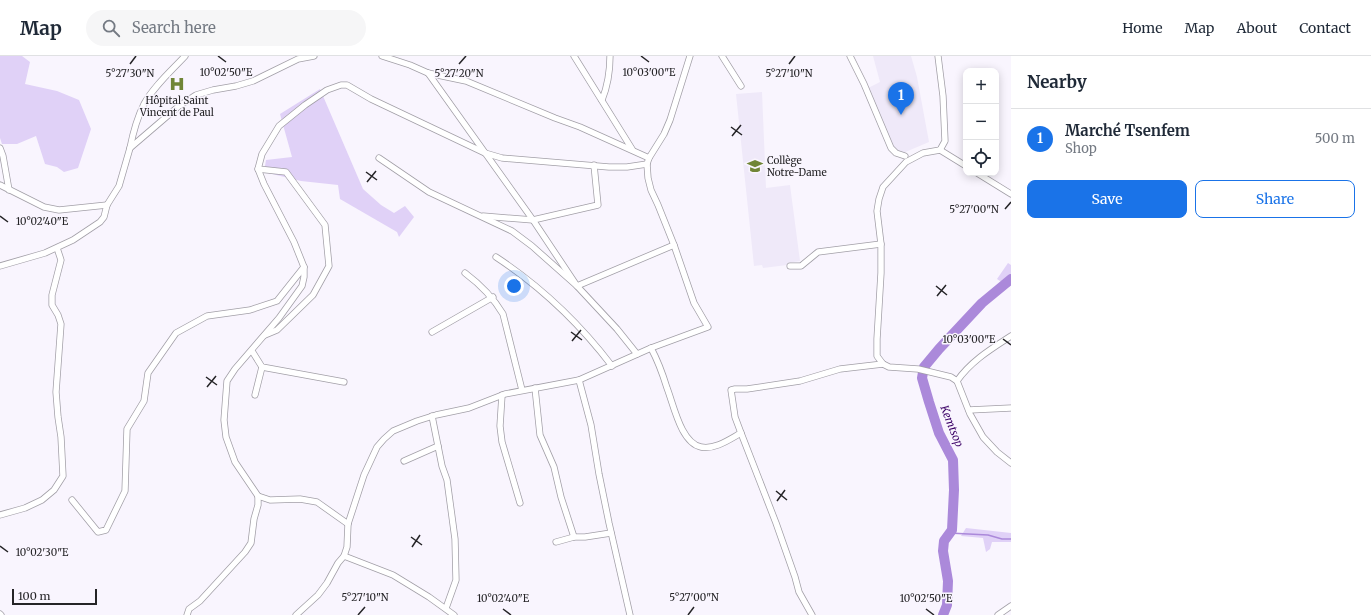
<!DOCTYPE html>
<html lang="en">
<head>
<meta charset="utf-8">
<style>
	body { margin:0; font-family:Merriweather,serif; background:#f6f6f7; color:#1f2937 }
	.controls { position:absolute; right:12px; top:12px; display:grid; overflow:hidden; border-radius:8px; box-shadow:0 2px 10px #0003 }
	.controls button { width:36px; height:36px; display:grid; place-items:center; padding:0; border:0; border-bottom:1px solid #e0e1e3; background:#fff; color:#1f2937; font:20px sans-serif }
	.scale { position:absolute; left:12px; bottom:10px; width:85px; box-sizing:border-box; padding-left:4px; border:2px solid #252427; border-top:0; font-size:11px; line-height:14px; white-space:nowrap; color:#252427; -webkit-text-stroke:3px #f9f5fe; paint-order:stroke }
	.you { position:absolute; left:514px; top:230px; width:14px; height:14px; margin:-10px; border:3px solid #fff; border-radius:50%; background:#1a73e8; box-shadow:0 0 0 6px #1a73e833 }
	.badge { display:grid; place-items:center; width:26px; height:26px; border-radius:50%; background:#1a73e8; color:#fff; font-size:13px; font-weight:700 }
	.pin { position:absolute; translate:-50% -33px; filter:drop-shadow(0 1px 2px #0008) }
	.pin::after { content:''; position:absolute; top:21px; width:14px; height:12px; background:inherit; clip-path:polygon(0 0,100% 0,50% 100%) }
	.list { margin:0; padding:0; list-style:none }
	h2 { display:flex; justify-content:space-between; align-items:center; height:52px; margin:0; padding:0 16px; font-size:17px }
	h2 small { font-size:13px; font-weight:400; color:#747a83 }
	.list li { display:grid; grid-template-columns:26px 1fr auto; gap:12px; align-items:center; box-sizing:border-box; height:60px; padding:0 16px; border-top:1px solid #e0e1e3 }
	.list b { display:block; font-size:15px; white-space:nowrap }
	.list p { margin:0; font-size:13px; white-space:nowrap; color:#747a83 }
	.list em { font-size:13px; font-style:normal; color:#747a83 }
	.actions { display:flex; gap:8px; padding:12px 16px }
	.actions a { flex:1; padding:9px 0; border:1px solid #1a73e8; border-radius:8px; text-align:center; font-size:14px; color:#1a73e8 }
	.actions .main { background:#1a73e8; color:#fff }
	.icon { flex:none; width:22px; height:22px; fill:none; stroke:currentColor; stroke-width:2; stroke-linecap:round; stroke-linejoin:round }
	.map { position:relative; flex:none; width:1011px; height:559px; overflow:hidden }
	header { display:flex; align-items:center; gap:24px; box-sizing:border-box; height:56px; padding:0 20px; background:#fff; border-bottom:1px solid #e0e1e3 }
	header strong { font-size:19px }
	nav { display:flex; gap:22px; margin-inline-start:auto; font-size:14px }
	.search { width:280px; height:36px; background:#f6f6f7; display:flex; align-items:center; gap:10px; box-sizing:border-box; padding:0 14px; border-radius:22px; color:#747a83; font-size:15px }
	main { display:flex }
	aside { flex:1; background:#fff }
	.map>svg:first-child { display:block }
	.built { fill:#efe9f9 }
	.green { fill:#e0d1f7 }
	.lines { fill:none; stroke-linecap:round; stroke-linejoin:round }
	.stream { stroke:#ab89da; stroke-width:1.5 }
	.river { stroke:#ab89da; stroke-width:10 }
	.minor-casing { stroke:#a29fa7; stroke-width:7 }
	.minor { stroke:#fff; stroke-width:5.5 }
	.ticks { fill:none; stroke:#252427; stroke-width:1.5 }
	.labels { text-anchor:middle; stroke-width:3; stroke-linejoin:round; paint-order:stroke }
	.poi-label { font-size:10px; fill:#252427; stroke:#f9f5fe }
	.water-label { font-size:11px; font-style:italic; fill:#3b0066; stroke:#f9f5fe }
	.ticks-label { font-size:10px; text-anchor:middle; fill:#252427; stroke:#f9f5fe; stroke-width:3; stroke-linejoin:round; paint-order:stroke }
</style>
</head>
<body>
<header>
<strong>Map</strong>
<div class="search"><svg class="icon" aria-label="search" viewBox="0 0 24 24"><circle cx="10" cy="10" r="6"/><path d="M15 15l6 6"/></svg>Search here</div>
<nav><a>Home</a><a>Map</a><a>About</a><a>Contact</a></nav>
</header>
<main>
<div class="map">
<svg width="1011" height="559" viewBox="0 0 1011 559">
	<rect width="100%" height="100%" fill="#f9f5fe"/>
	<g class="built">
		<path d="M873,0H911L917,21L929,86L896,100L868,32L880,26Z"/>
		<path d="M762,36L766,132L790,129L800,205L787,207V209L763,212L762,209L754,210L736,38Z"/>
	</g>
	<g class="green">
		<path d="M0,0H22L30,6L25,28L57,35L79,44L91,73L78,112L64,116L57,111L45,108L36,80L17,88H2L0,82Z"/>
		<path d="M320,33L363,133L381,149L394,157L405,150L414,161L399,181L397,176L340,143L338,129L301,125L264,116L266,104L292,101L280,58Z"/>
		<path d="M1008,207L1011,209V229L1009,231L997,223Z"/>
		<path d="M966,472L1011,477V486H992L990,493L986,496L983,482L961,480Z"/>
	</g>
	<g class="lines">
		<path class="stream" d="M949,477L988,479L1002,483H1011"/>
		<path class="river" d="M943,559L947,549L948,525L943,495L944,485L952,474L954,434L953,404L939,377L929,346L922,322L924,311L939,293L982,247L1011,223"/>
		<defs>
			<g id="minor">
				<path d="M382,0L410,9L428,17L466,25L555,62L580,71L649,102L664,78L670,64L690,0"/>
				<path d="M574,0L632,93"/>
				<path d="M722,0L741,30"/>
				<path d="M850,0L864,28L891,92L896,97L905,100"/>
				<path d="M938,0L943,40L945,85L940,94L923,97L906,106L883,131L879,143L877,155L881,188V217L877,283V300L883,308L889,311L918,313L951,321L957,325L970,358L983,381L997,396L1011,407"/>
				<path d="M428,17L533,164L577,230L674,189"/>
				<path d="M602,44C608,29 610,16 610,0"/>
				<path d="M0,92L3,100L9,134"/>
				<path d="M130,92C133,77 137,62 144,48C154,30 171,15 185,0"/>
				<path d="M940,94L966,110"/>
				<path d="M379,102L429,136L512,175L532,190L577,230L617,273L637,298"/>
				<path d="M258,113L286,116L325,169L329,210L313,239L277,274L265,279"/>
				<path d="M977,117L1011,138"/>
				<path d="M0,129L44,151L59,154L107,149"/>
				<path d="M483,160L533,164L598,149L594,109"/>
				<path d="M496,201C540,230 580,268 612,310"/>
				<path d="M0,210L45,197L73,184L100,166L104,161L107,149L119,130L130,92L179,50L196,39L213,34L236,30L253,25L298,3L314,0"/>
				<path d="M790,210H801L818,196L881,188"/>
				<path d="M465,217C481,229 493,241 503,258L522,334"/>
				<path d="M432,276L493,241"/>
				<path d="M651,292C658,305 663,319 667,332C674,350 681,387 701,391C715,394 730,383 741,377"/>
				<path d="M252,295L262,311L344,326"/>
				<path d="M579,324L591,369L599,418L609,467L630,559"/>
				<path d="M957,325C971,305 991,293 1011,280"/>
				<path d="M535,332L540,379L554,411L561,441L574,481"/>
				<path d="M255,339L262,311"/>
				<path d="M502,339L500,370L502,386L520,447"/>
				<path d="M969,354L1011,352"/>
				<path d="M432,360L442,410L447,424L455,483L456,524L446,552"/>
				<path d="M404,405L438,390"/>
				<path d="M258,440L270,444L300,443L317,446L348,468"/>
				<path d="M72,444L98,476L106,474L125,435L127,373L144,345L148,317L176,277L207,260L250,254L277,245L304,211"/>
				<path d="M0,459L25,452L42,444L54,434L63,420L61,381L58,361L56,336L61,268L58,259L52,249V239L61,204L57,192"/>
				<path d="M556,486L574,481H585L611,477"/>
				<path d="M344,500L393,519L429,541L454,559"/>
				<path d="M0,558L1,559"/>
				<path d="M187,559L189,553L200,545L245,496L251,487L254,463L258,449V440L235,406L226,381L224,364L227,325L235,313L279,262L302,230L304,221V211L294,186L264,128L258,113L262,98L279,70L305,49L327,34L341,29H347L371,43L485,97L502,102L609,111H627L647,108"/>
				<path d="M296,559L318,539L327,527L338,507L344,500L347,491L348,468L364,419L377,391L384,383L393,375L417,365L436,359L469,352L505,338L579,324L651,292L708,271L694,247L674,189L658,149L651,134L648,122L647,108L649,102"/>
				<path d="M812,559L799,536L795,521L776,467L741,377L735,361L731,334L735,333H747L800,325L840,313L883,308"/>
				<path d="M998,559L1011,550"/>
			</g>
		</defs>
		<use href="#minor" class="minor-casing"/>
		<use href="#minor" class="minor"/>
	</g>
	<path class="ticks" d="M218,0L226,6M641,0L649,6M130,8L136,0M459,8L466,0M789,8L795,0M731,71L742,79M732,80L741,69M366,116L377,124M367,126L376,115M1005,153L1011,146M0,160L8,166M936,230L947,239M937,240L946,229M571,276L582,284M1003,283L1011,289M572,285L581,274M206,321L217,329M207,331L216,320M776,435L787,444M777,445L785,434M411,481L422,489M0,490L8,496M412,491L420,479M503,553L511,559M926,553L934,559M358,559L365,551M688,559L694,551"/>
	<defs>
		<symbol id="hospital-bare" viewBox="-9 -9 18 18"><path d="M-5-5h3v3.5h4V-5h3V5h-3V1.5h-4V5h-3Z" fill="#708537" stroke="#f9f5fe" stroke-width="2.5" paint-order="stroke"/></symbol>
		<symbol id="school-bare" viewBox="-9 -9 18 18"><path d="M0-5L7-2L0 1L-7-2ZM-4 1L0 2.5L4 1V4Q0 6-4 4Z" fill="#708537" stroke="#f9f5fe" stroke-width="2.5" paint-order="stroke"/></symbol>
	</defs>
	<g fill-rule="evenodd">
		<use href="#hospital-bare" x="166" y="17" width="22" height="22"/>
		<use href="#school-bare" x="744" y="99" width="22" height="22"/>
	</g>
	<g class="labels">
		<g class="poi-label">
			<text x="177" y="48">Hôpital Saint<tspan x="177" dy="12">Vincent de Paul</tspan></text>
			<text x="767" y="108" text-anchor="start">Collège<tspan x="767" dy="12">Notre-Dame</tspan></text>
		</g>
		<g class="water-label">
			<text transform="translate(952 370) rotate(68)" y="4">Kemtsop</text>
		</g>
	</g>
	<g class="ticks-label">
		<text x="226" y="20">10°02'50"E</text>
		<text x="649" y="20">10°03'00"E</text>
		<text x="130" y="21">5°27'30"N</text>
		<text x="459" y="21">5°27'20"N</text>
		<text x="789" y="21">5°27'10"N</text>
		<text x="974" y="157">5°27'00"N</text>
		<text x="42" y="169">10°02'40"E</text>
		<text x="969" y="287">10°03'00"E</text>
		<text x="42" y="500">10°02'30"E</text>
		<text x="365" y="545">5°27'10"N</text>
		<text x="694" y="545">5°27'00"N</text>
		<text x="503" y="546">10°02'40"E</text>
		<text x="926" y="546">10°02'50"E</text>
	</g>
</svg>
<div class="controls">
<button>+</button>
<button>−</button>
<button><svg class="icon" aria-label="locate" viewBox="0 0 24 24"><circle cx="12" cy="12" r="6"/><path d="M12 2v4M12 18v4M2 12h4M18 12h4"/></svg></button>
</div>
<div class="scale">100 m</div>
<div class="you"></div>
<div class="pin badge" style="left:901px;top:59px">1</div>
</div>
<aside>
<h2>Nearby<small></small></h2>
<ul class="list">
<li><span class="badge">1</span><div><b>Marché Tsenfem</b><p>Shop</p></div><em>500 m</em></li>
</ul>
<div class="actions"><a class="main">Save</a><a>Share</a></div>
</aside>
</main>
</body>
</html>
